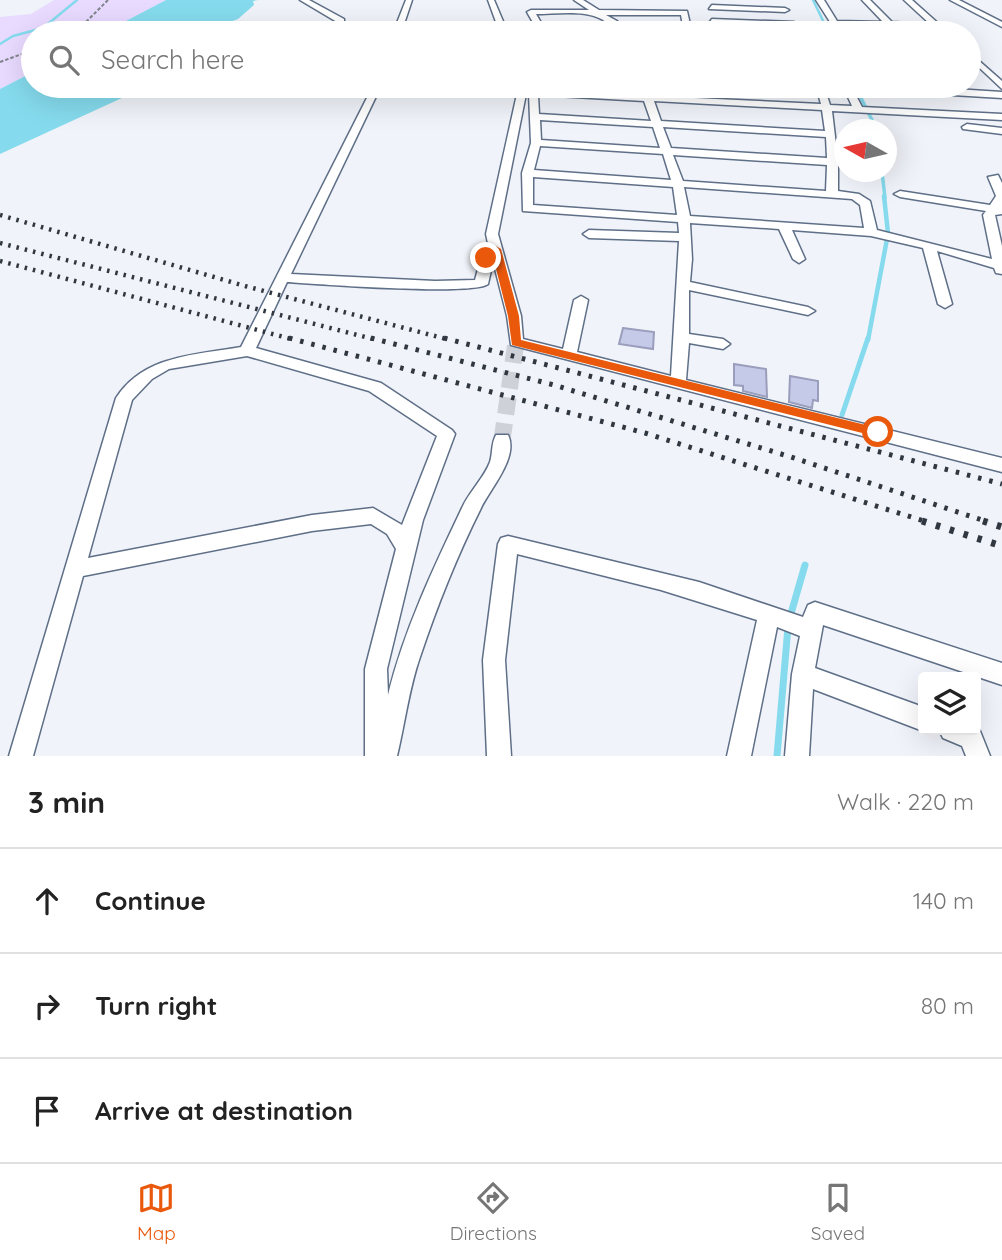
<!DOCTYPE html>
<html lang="en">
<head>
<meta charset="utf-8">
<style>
	body { margin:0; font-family:Quicksand,sans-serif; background:#f2f2f2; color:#222 }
	.controls { position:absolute; right:21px; bottom:21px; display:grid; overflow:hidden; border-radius:7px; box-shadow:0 7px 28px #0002 }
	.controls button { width:63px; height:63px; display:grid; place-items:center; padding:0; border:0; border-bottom:2px solid #e0e0e0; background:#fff; color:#222; font:35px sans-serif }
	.compass { position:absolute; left:834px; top:119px; width:63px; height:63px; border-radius:50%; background:#fff; box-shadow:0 7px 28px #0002; rotate:278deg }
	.stop { position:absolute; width:21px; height:21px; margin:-16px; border:5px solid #ea580c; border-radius:50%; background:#fff }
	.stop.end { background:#ea580c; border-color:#fff; box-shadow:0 2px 7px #0008 }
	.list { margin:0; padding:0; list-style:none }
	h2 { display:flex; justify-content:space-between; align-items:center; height:91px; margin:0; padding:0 28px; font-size:30px }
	h2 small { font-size:23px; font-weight:400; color:#767676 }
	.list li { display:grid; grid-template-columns:46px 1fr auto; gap:21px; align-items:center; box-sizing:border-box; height:105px; padding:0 28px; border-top:2px solid #e0e0e0 }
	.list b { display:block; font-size:26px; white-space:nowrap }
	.list em { font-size:23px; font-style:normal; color:#767676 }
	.icon { flex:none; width:38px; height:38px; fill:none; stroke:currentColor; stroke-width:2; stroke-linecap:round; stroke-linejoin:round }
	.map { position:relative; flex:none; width:1002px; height:756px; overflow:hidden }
	.search { position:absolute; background:#fff; box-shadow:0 7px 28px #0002; left:21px; right:21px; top:21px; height:77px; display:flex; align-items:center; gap:18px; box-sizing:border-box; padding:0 24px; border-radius:38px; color:#767676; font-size:26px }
	.sheet { height:406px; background:#fff }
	nav { display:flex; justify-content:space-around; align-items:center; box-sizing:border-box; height:98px; border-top:2px solid #e0e0e0; background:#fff; font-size:19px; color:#767676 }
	nav a { display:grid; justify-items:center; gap:4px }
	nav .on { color:#ea580c }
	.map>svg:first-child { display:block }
	.green { fill:#e9daff }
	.water { fill:#85dbed }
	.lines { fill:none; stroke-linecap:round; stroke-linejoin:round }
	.stream-far4 { stroke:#85dbed; stroke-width:2.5 }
	.stream-far3 { stroke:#85dbed; stroke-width:3.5 }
	.stream-far2 { stroke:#85dbed; stroke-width:4.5 }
	.stream-far1 { stroke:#85dbed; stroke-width:5 }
	.stream { stroke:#85dbed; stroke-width:7 }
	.building { fill:#c6cae9; stroke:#9a9dbb; stroke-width:2 }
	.minor-tunnel { stroke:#ced1d8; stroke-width:17; stroke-dasharray:17 9; stroke-linecap:butt }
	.minor-casing { stroke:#5e6f87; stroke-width:3 }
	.path { stroke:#7f848b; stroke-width:2; stroke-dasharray:3.5 2; stroke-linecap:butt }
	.minor { fill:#fff; fill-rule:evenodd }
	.rail-far2 { stroke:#313740; stroke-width:4.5; stroke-dasharray:2.5 6; stroke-linecap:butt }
	.rail-far1 { stroke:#313740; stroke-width:5; stroke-dasharray:3.5 8; stroke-linecap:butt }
	.rail { stroke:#313740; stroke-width:7; stroke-dasharray:4.5 10; stroke-linecap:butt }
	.route { fill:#ea580c }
</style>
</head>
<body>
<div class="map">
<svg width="1002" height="756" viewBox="0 0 1002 756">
	<rect width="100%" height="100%" fill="#f0f3f9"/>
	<path class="green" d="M54,0H166L103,33H33V72L0,89V17L31,14Z"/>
	<g class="water">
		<path d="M166,0H258L253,1L254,5L238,19L227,23L228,25L224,33H103Z"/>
		<path d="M33,72V86H148L0,154V89Z"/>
	</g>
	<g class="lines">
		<g class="stream-far4">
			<path d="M813,0L829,33"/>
			<path d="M0,44L13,36L43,28L77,0"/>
		</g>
		<g class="stream-far3">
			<path d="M855,86L865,106"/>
			<path d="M868,112L872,120"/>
			<path d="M882,172L885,198"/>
		</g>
		<g class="stream-far2">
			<path d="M884,196L888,233"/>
			<path d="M868,340L887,239"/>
		</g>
		<path class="stream-far1" d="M842,415L868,338"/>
		<g class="stream">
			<path d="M790,617L805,565"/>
			<path d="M777,756L788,627"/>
		</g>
	</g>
	<g class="building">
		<path d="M623,328L654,332L653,349L619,344Z"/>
		<path d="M734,364L766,369L767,397L743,391V386L734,385Z"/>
		<path d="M790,376L818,381V401L813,400L812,408L789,402Z"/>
	</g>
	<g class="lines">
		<path class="minor-tunnel" d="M502,440L516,342"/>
		<defs>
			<g id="minor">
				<path d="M300,0H309L344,19V33H336L337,22Z"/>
				<path d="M406,0H412L401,33H393Z"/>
				<path d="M488,0H494L508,33H500Z"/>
				<path d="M574,0H583L599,10L687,11L692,33L657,27L661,25L683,26L681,15H606L617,21L623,33H615C602,6 562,14 536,14L547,33H539L527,12L531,10H589Z"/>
				<path d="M816,0H824L837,21L883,22L862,0H870L892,22L930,24L904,0H912L949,33H941L935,28L896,27L898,29L894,31L888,27L832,25Z"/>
				<path d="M950,0H959L1002,22V27Z"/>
				<path d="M712,5L785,8L789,10L785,12L709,9Z"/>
				<path d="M712,19L794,22L798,24L794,26L709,23Z"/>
				<path d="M969,52L1002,81V89L969,58Z"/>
				<path d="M373,86H381L291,274L435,281L475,280L481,258L489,248L486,234L517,94L421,89L417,86L518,88L519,86H527V89L643,95L640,86H648L652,96L821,104L816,86H824L830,105L852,106L843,86H851L862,107L1002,114V120L832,111L838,162V191L859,194L870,201L877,230L992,259L983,215L986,211L900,197L894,194L900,191L990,205L996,196L988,177L998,175L1002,183V214L995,215L1002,246V274L996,273L994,268L937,251L952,304L945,308L938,304L923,248L871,236L792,230L805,259L799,263L793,259L779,229L690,223L692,259L690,282L808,307L815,311L808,315L689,290V334L723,339L730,344L723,349L689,343L686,380L1002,458V472L511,345L507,316L493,261L488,284C473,296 317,284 287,282L256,348L381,383L452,430L455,434L423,520L387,669L388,695C404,630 433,569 462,508C469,492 484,478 490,462C493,453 491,444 496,435H508C519,457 490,489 481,508C457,556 437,606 420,657C409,688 405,723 397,756H365V669L396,549L387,534L371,524L312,531L83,576L33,756H9L116,398C144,355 195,355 241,347ZM526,94H529L531,143L522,173L523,211L678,222L679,233L589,230L583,234L589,238L679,241L671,376L577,352L588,300L581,296L574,300L563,349L523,339L521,316L498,234ZM538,95L644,101L651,121L539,114ZM654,101L822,110L825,131L661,121ZM540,120L653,127L660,148L541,140ZM663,127L826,137L827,158L671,148ZM540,146L663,154L671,180L534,170ZM673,155L827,165L826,191L683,181ZM533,177L673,187L677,215L533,205ZM684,187L852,199L860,205L864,228L690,216ZM247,356L369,391L437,436L402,525L373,508L312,515L88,558L132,400L152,379L169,369Z"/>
				<path d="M942,86H951L955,89L1002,92V98L952,95Z"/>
				<path d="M967,124L1002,128V134L963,129L962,127Z"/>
				<path d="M508,536L699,582L803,617L808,605L815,602L1002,663V685L823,625L815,668L923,707V730H926L923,731L813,689L809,756H785L792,674L800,636L777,627L751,756H727L757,620L661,590L517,554L505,660L511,756H487L483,660L498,544L501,538Z"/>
				<path d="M976,721L990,756H966L962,746L943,738L939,730H976Z"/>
			</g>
		</defs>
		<use href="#minor" class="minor-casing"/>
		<g class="path">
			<path d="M67,33L87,21L108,0"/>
			<path d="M0,62L33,50"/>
		</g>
		<use href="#minor" class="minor"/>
		<g class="rail-far2">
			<path d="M0,215L245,286L450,340"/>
			<path d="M0,243L377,340"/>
			<path d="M0,261L295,340"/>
		</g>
		<g class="rail-far1">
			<path d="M289,338L645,433L927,522"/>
			<path d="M371,338L554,385L791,457L988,522"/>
			<path d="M444,338L1002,484"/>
		</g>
		<g class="rail">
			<path d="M922,521L1002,546"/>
			<path d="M983,521L1002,527"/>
		</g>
	</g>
	<path class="route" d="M496,246L501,249L519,316L521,340L878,428L884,432L878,437L512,345L508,316L493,257L486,261L482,258Z"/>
</svg>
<div class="controls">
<button><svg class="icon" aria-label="layers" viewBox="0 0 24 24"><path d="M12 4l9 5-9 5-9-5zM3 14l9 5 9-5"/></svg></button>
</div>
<svg class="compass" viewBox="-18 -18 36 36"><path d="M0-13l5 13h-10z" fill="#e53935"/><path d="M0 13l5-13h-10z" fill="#767676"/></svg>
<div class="stop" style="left:878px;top:432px"></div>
<div class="stop end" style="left:486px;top:258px"></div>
<div class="search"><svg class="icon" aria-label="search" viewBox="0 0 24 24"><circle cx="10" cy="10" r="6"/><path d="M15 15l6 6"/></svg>Search here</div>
</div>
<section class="sheet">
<h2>3 min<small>Walk · 220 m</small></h2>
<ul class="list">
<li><svg class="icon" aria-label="ahead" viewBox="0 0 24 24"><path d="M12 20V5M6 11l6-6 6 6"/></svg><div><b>Continue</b></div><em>140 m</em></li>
<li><svg class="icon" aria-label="right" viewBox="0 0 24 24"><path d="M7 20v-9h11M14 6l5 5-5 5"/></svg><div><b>Turn right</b></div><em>80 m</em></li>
<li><svg class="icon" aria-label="arrive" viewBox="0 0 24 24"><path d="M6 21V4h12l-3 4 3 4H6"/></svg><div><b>Arrive at destination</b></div></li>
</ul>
</section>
<nav>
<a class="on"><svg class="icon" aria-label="map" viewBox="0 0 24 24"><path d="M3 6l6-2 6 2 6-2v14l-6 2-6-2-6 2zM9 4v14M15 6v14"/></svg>Map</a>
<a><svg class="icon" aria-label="directions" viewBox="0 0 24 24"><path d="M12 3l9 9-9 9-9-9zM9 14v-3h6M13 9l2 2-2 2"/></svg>Directions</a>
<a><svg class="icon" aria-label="saved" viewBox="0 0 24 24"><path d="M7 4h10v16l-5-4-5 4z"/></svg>Saved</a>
</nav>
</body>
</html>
